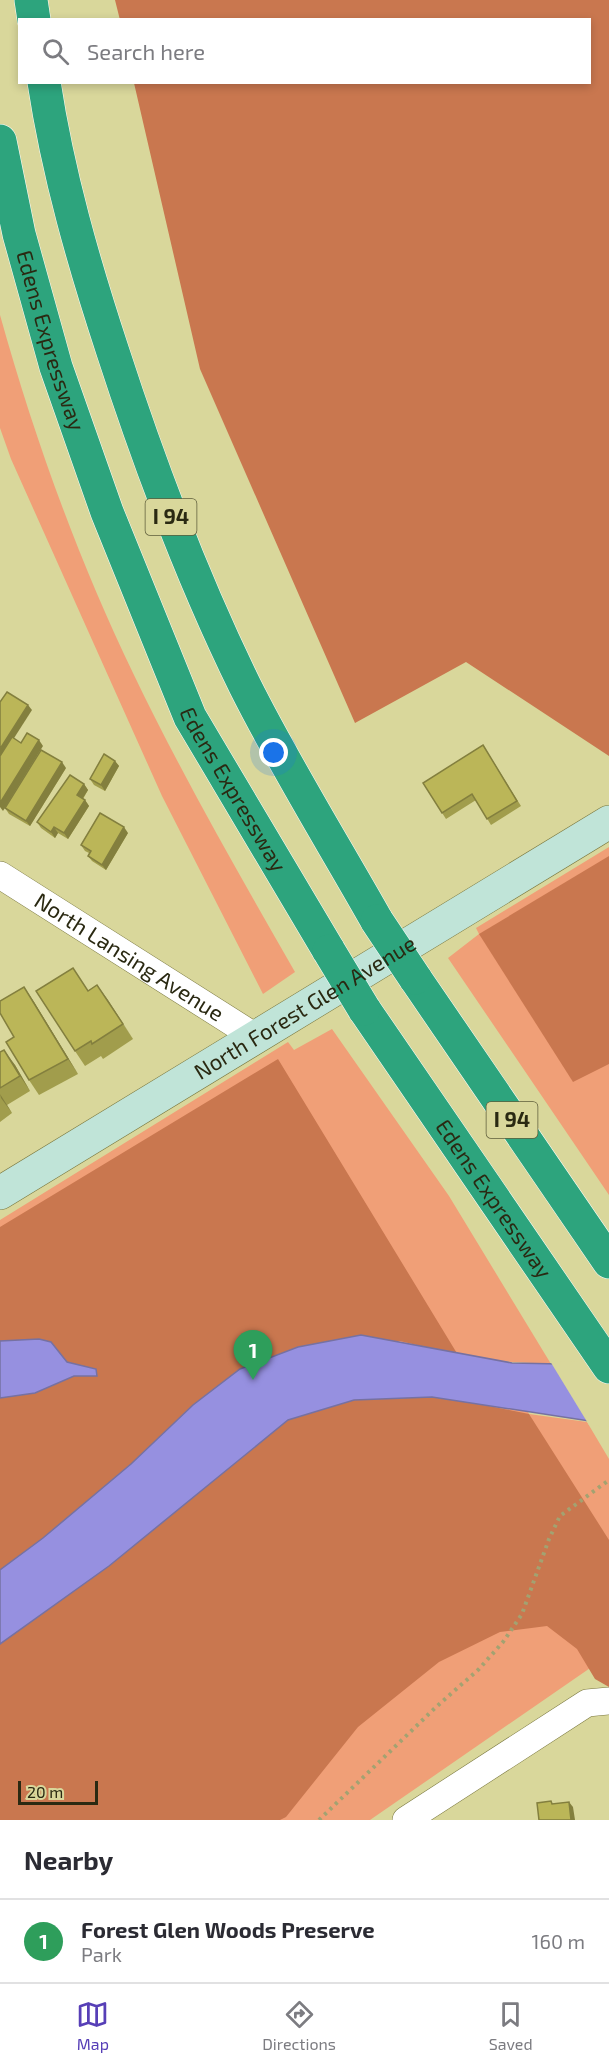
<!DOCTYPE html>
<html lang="en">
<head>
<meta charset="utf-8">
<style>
	body { margin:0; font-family:"Exo 2",sans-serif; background:#f2f2f3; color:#2b2b33 }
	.scale { position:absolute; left:18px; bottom:15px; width:80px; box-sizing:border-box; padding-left:6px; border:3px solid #2a2912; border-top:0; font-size:16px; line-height:21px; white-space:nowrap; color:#2a2912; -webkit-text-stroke:4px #d9d79b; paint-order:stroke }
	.you { position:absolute; left:274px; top:753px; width:21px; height:21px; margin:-15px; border:4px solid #fff; border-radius:50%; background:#1a73e8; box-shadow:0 0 0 9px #1a73e833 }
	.badge { display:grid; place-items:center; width:39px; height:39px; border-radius:50%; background:#573fb7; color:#fff; font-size:20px; font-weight:700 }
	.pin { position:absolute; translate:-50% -50px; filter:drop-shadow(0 2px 3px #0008) }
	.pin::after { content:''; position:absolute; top:32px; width:21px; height:18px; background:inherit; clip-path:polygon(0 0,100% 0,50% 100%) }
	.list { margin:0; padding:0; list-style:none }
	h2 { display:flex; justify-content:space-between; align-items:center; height:78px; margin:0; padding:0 24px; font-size:26px }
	h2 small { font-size:20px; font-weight:400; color:#7c7c81 }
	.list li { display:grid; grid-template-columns:39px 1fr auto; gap:18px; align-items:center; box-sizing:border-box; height:84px; padding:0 24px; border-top:2px solid #e1e1e2 }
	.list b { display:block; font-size:22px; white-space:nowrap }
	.list p { margin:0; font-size:20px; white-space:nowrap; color:#7c7c81 }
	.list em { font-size:20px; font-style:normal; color:#7c7c81 }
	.icon { flex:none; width:33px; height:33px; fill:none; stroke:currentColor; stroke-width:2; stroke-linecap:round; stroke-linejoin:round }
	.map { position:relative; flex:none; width:609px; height:1820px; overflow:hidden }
	.search { position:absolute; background:#fff; box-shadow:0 3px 9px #0003; left:18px; right:18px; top:18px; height:66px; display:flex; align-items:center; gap:15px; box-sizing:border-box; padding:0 21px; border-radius:0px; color:#7c7c81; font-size:22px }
	.sheet { height:162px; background:#fff }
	nav { display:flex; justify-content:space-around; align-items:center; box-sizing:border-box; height:84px; border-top:2px solid #e1e1e2; background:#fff; font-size:16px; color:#7c7c81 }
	nav a { display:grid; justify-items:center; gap:3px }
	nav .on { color:#573fb7 }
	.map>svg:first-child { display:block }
	.green { fill:#f09f77 }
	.forest { fill:#c9774f }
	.water { fill:#9690e0; stroke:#7671a2; stroke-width:1.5 }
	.pier { fill:#d9d79b }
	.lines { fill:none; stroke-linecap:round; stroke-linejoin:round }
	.street-casing { stroke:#79773e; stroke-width:28 }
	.secondary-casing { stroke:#79773e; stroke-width:34 }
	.highway-casing { stroke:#fff; stroke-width:34 }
	.path { stroke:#a3a271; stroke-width:4; stroke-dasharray:3 4.5; stroke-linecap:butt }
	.street { stroke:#fff; stroke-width:27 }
	.secondary { stroke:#c0e4d8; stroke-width:33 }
	.highway { stroke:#2da47d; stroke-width:33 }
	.highway-bridge-casing { stroke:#fff; stroke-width:34; stroke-linecap:butt }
	.highway-bridge { stroke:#2da47d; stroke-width:33 }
	.wall { fill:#a19d4c }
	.shaded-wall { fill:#837f3e }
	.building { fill:#bbb658; stroke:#837f3e; stroke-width:1.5 }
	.labels { text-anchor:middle; stroke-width:4.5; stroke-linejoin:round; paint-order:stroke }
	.shield { fill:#d9d79b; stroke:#5e5d3b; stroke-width:1.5 }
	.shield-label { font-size:21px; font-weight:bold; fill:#2a2912 }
	.street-label { font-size:22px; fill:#2a2912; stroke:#d9d79b }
</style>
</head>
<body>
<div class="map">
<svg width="609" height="1820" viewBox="0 0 609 1820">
	<rect width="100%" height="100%" fill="#d9d79b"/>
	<g class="green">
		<path d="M0,315C34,437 78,559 133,673C182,775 239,874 295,972L263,994L162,796L11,459L0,428Z"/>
		<path d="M609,847V1195L448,958L479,934L476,928Z"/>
		<path d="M332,1029L449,1196L551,1364L495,1361L535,1423L529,1414L587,1422L609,1459V1655L370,1820H0V1220L288,1042L294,1050Z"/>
	</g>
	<g class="forest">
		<path d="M115,0H609V756L466,662L355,723L200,369L134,83L590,82V20H120Z"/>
		<path d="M609,856V1064L573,1082L479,934Z"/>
		<path d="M278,1059L458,1355L400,1341L240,1369L193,1405L131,1464L43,1538L0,1570V1227Z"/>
		<path d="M432,1397L460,1400L529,1414L609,1540V1687L595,1679L577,1649L547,1626L500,1632L439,1662L358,1727L286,1817L280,1820H0V1644L109,1566L288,1420L354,1400Z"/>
	</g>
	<g class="water">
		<path d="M361,1335L512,1363L609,1365V1424L432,1397L354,1400L288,1420L109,1566L0,1644V1570L43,1538L131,1464L193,1405L240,1369L298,1347Z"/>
		<path d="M39,1339L51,1342L67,1362L96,1369L97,1376H74L35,1393L0,1398V1341Z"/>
	</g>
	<path class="pier" d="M550,1361L609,1362V1427L589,1425Z"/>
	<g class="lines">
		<defs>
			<g id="street">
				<path id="s1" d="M0,875L257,1038"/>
				<path d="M406,1820L587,1703L609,1701"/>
			</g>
			<g id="secondary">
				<path id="s2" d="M0,1193L609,822"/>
			</g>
			<g id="highway">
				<path d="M31,0L34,20"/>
				<path d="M44,82C58,174 84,264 113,352C150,466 192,578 245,686C285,766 333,843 377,921"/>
				<path id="s3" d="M0,141L19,234L56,367L107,512L190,717L329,951"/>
				<path d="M415,978L609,1262"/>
				<path id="s4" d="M364,1009L609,1367"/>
			</g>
		</defs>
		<use href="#street" class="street-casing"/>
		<use href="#secondary" class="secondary-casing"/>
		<use href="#highway" class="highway-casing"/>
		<path class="path" d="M319,1820L435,1708L479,1669L503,1642L522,1614L549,1539L560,1516L609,1480"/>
		<use href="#street" class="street"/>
		<use href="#secondary" class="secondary"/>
		<use href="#highway" class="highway"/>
		<defs>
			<g id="highway-bridge">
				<path d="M377,921L415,978"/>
				<path d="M329,951L364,1009"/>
			</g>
		</defs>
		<use href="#highway-bridge" class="highway-bridge-casing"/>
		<use href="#highway-bridge" class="highway-bridge"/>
	</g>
	<g class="wall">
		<path d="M483,745L521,806L491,825L476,800L446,819L423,783Z"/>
		<path d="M115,761L119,766L105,791L94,785L90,779Z"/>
		<path d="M66,768L30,826L9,814L5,808Z"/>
		<path d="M84,784L88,790L83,799L85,800L89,806L68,839L58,833L55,838L41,828L37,822Z"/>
		<path d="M128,833L106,870L92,861L88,856L89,853L85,851L81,845Z"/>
		<path d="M97,985L133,1039L103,1059L101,1056L85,1066L75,1051L89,990Z"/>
		<path d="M24,987L34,1002L78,1074L39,1095L29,1080L14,1037Z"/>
		<path d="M0,1052L15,1065L30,1091L7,1105L12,1113L0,1122Z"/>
	</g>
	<g class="shaded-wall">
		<path d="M28,705L32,710L0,760V749Z"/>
		<path d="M39,740L43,746L3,811L0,807V803Z"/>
		<path d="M115,761L119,766L105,791L101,785Z"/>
		<path d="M62,762L66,768L30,826L26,821Z"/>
		<path d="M84,784L88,790L81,801L77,795Z"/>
		<path d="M85,800L89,806L68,839L64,833Z"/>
		<path d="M54,827L58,833L55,838L51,832Z"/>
		<path d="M124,827L128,833L106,870L102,865Z"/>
		<path d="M97,985L108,1000L133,1039Z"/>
		<path d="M24,987L34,1002L78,1074L68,1059Z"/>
		<path d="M4,1050L15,1065L30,1091L20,1076Z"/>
		<path d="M0,1094L7,1105L12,1113L1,1098Z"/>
		<path d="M569,1802L573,1807L575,1820H571Z"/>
	</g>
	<g class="building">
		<path d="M7,692L28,705L0,749V702Z"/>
		<path d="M27,733L39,740L0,803V756L12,737L21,743Z"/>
		<path d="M483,745L517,801L487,819L472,794L442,813L423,783Z"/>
		<path d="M41,750L62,762L26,821L5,808Z"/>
		<path d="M104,754L115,761L101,785L90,779Z"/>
		<path d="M70,775L84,784L77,795L85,800L64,833L54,827L51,832L37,822Z"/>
		<path d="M100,813L124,827L102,865L88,856L91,851L81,845Z"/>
		<path d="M73,968L88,991L97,985L123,1024L92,1044L91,1041L75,1051L36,991Z"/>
		<path d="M24,987L68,1059L29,1080L6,1042L14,1037L0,1013V1001Z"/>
		<path d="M4,1050L20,1076L0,1088V1052Z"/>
		<path d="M551,1801L552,1804L569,1802L571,1820H539L537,1803Z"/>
	</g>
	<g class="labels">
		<g class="shield">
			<rect x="145.5" y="499" width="51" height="36" rx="4.5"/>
			<rect x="486.5" y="1102" width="51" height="36" rx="4.5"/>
		</g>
		<g class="shield-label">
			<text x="171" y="524">I 94</text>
			<text x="512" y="1127">I 94</text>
		</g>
		<g class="street-label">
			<text dy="8" stroke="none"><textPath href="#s3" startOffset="206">Edens Expressway</textPath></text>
			<text dy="8" stroke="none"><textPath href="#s3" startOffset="692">Edens Expressway</textPath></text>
			<text dy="8" stroke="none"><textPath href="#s1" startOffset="153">North Lansing Avenue</textPath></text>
			<text dy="8" stroke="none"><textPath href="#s2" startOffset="357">North Forest Glen Avenue</textPath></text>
			<text dy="8" stroke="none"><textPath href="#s4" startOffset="230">Edens Expressway</textPath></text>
		</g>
	</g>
</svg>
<div class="scale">20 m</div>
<div class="you"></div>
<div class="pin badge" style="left:253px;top:1380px;background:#2e9e5b">1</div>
<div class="search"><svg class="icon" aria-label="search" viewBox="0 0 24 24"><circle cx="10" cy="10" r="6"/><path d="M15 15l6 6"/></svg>Search here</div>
</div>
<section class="sheet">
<h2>Nearby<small></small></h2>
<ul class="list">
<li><span class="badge" style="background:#2e9e5b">1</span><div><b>Forest Glen Woods Preserve</b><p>Park</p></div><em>160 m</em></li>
</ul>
</section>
<nav>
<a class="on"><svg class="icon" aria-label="map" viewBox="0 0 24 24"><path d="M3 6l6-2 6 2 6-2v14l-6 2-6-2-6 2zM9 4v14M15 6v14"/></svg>Map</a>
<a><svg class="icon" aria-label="directions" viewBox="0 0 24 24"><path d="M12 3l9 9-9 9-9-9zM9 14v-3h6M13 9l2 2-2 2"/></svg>Directions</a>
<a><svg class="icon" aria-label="saved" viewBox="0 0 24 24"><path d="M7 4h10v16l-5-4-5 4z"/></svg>Saved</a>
</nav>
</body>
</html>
